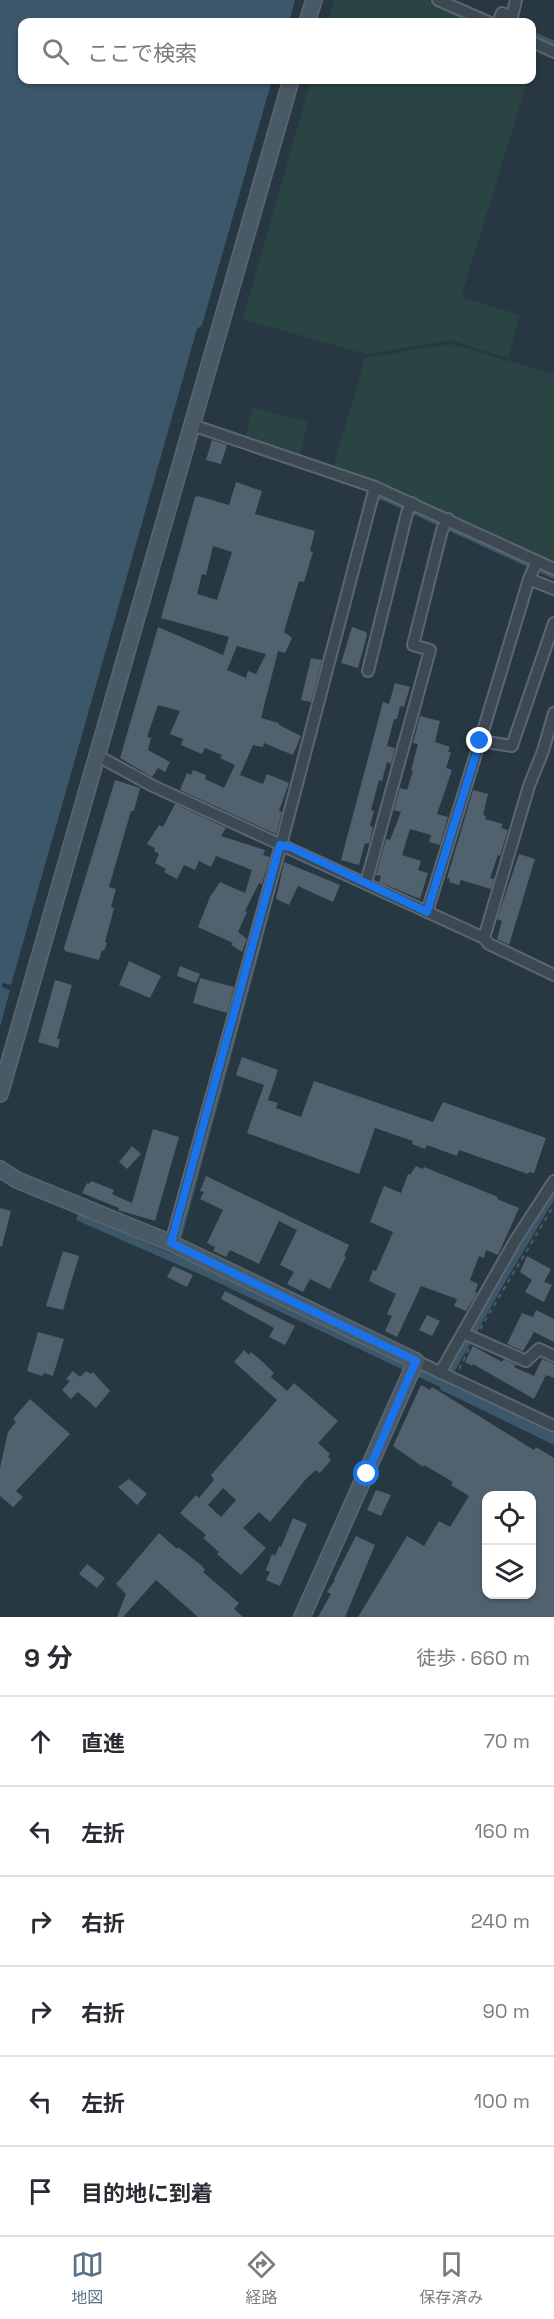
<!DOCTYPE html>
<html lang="ja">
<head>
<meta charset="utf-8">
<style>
	body { margin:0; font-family:"Space Grotesk","Noto Sans JP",sans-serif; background:#f7f7f7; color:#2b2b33 }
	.controls { position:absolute; right:18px; bottom:18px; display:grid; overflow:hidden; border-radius:12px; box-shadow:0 2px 4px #0004 }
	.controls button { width:54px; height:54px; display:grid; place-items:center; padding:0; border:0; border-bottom:2px solid #e1e1e2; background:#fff; color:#2b2b33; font:30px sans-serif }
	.stop { position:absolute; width:18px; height:18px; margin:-14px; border:4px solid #1a73e8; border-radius:50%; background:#fff }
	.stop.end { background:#1a73e8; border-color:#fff; box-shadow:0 2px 6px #0008 }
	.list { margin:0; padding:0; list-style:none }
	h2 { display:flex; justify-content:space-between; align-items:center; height:78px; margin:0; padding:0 24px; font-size:26px }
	h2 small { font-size:20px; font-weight:400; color:#7c7c81 }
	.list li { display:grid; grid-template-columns:39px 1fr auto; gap:18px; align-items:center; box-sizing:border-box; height:90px; padding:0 24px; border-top:2px solid #e1e1e2 }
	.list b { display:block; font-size:22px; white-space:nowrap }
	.list em { font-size:20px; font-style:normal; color:#7c7c81 }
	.icon { flex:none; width:33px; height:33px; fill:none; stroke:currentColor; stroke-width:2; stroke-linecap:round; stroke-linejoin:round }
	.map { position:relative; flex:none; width:554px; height:1617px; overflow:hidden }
	.search { position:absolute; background:#fff; box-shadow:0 2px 4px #0004; left:18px; right:18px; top:18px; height:66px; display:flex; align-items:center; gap:15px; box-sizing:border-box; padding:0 21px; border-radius:12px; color:#7c7c81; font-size:22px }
	.sheet { height:618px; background:#fff }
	nav { display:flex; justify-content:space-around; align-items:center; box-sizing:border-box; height:84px; border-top:2px solid #e1e1e2; background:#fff; font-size:16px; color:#7c7c81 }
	nav a { display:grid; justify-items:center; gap:3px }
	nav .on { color:#5a738b }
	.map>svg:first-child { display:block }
	.green { fill:#2a4443 }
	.water { fill:#3c576a }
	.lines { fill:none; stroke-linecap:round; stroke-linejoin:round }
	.stream { stroke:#3c576a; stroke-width:4 }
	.building { fill:#51626e; fill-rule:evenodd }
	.street-casing { stroke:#5a6770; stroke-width:14 }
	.secondary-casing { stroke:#5a6770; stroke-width:18 }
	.path { stroke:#48605e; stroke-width:2; stroke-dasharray:4.5 4.5; stroke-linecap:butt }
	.street { stroke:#3c4953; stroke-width:10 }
	.secondary { stroke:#4a5966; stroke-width:15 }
	.route { stroke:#1a73e8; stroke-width:8 }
</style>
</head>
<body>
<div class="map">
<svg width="554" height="1617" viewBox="0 0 554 1617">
	<rect width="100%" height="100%" fill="#283843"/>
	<g class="green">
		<path d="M334,0H428L477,22H327Z"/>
		<path d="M311,80H523L527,82L461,297L520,315L508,358L450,340L365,354L243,319Z"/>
		<path d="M451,344L554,374V561L375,481L334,465L365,358Z"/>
		<path d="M253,408L308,422L299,456L245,437Z"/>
	</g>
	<g class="water">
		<path d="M0,0H295L289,22H22V80H272L202,325L197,329L11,985L2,983V987L10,990L0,1027Z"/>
		<path d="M554,1189V1200L501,1289L448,1383L554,1431V1445L441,1390L440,1387L206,1277L76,1220L78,1213L211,1271L443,1380L473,1324Z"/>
	</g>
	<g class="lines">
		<g class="stream">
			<path d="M507,15L506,21L509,22"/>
			<path d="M532,33L554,43"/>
			<path d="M376,500L377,497L385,499L554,577"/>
			<path d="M180,1236L260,942"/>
		</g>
	</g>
	<g class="building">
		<path d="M212,440L227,445L221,464L206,460Z"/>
		<path d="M236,482L262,491L255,514L315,531L310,551L313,552L304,582L299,581L284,632L292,638L285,653L278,651L261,718L279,723V725L301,736L293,755L264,743L263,747L253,745L240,775L263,784L267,774L289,783L279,811L282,812L276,834L180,790L187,773L191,775L193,770L206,775L205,779L224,788L235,765L220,758L222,755L205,748L202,754L181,745L183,739L170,734L180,711L158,705L147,737L151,738L148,750L170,762L165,772L158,768L152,777L120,758L158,627L223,655L229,637L161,618L195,497L198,496L229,505ZM213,546L232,552L217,600L197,594L202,574L206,575ZM237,646L266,654L256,674L248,671L246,678L227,670Z"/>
		<path d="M352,627L366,632L367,635L358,668L341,663Z"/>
		<path d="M311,658L322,660L311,702L301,700Z"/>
		<path d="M395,683L410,687L404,707L400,706L397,719H394L387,746L395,748L391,764L387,762L382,781L379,780L371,810L374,811L370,826L373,827L369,844L365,843L359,865L341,860L383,702L389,704Z"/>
		<path d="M420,716L440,721L435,742L450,747L448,752H451L446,768L452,770L437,814L448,817L440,845L429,842L431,835L410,829L402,855L421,861L418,870L428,873L420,899L379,882L381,876L376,875L386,839L390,840L401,812L394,810L400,788L407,790L413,771L411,770L418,744L413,743Z"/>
		<path d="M115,780L140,788L134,811H131L109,887L116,889L111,907L114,908L105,942L107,943L104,951L102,950L99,960L65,951L64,948Z"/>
		<path d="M473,790L488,794L483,815L486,816L485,819L503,824L501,828L508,830L500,856L498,855L490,878L494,879L491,889L461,880L459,885L449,882L450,879L447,878Z"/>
		<path d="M175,804L226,828L221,836L265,850L263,855L270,857L262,884L259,883L245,911L247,912L238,932L247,939L242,952L231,945L233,943L198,927L210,897L220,882L245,893L252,870L216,856L211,867L199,861L195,870L184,865L177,879L164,872L166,869L155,863L159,854L154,851L155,848L147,844L159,825L163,827Z"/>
		<path d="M519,854L535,859L509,945L497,939L502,921L497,919Z"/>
		<path d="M284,862L340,885L333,902L298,886L289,905L276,899Z"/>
		<path d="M129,961L161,976L150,998L119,985Z"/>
		<path d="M180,966L200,974L196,983L177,976Z"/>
		<path d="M200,978L234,987L227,1013L193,1003Z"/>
		<path d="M55,980L72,985L57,1039H60L58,1048L38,1042Z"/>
		<path d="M242,1057L278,1070L268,1100L278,1103L276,1108L301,1117L314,1081L433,1122L443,1102L546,1138L534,1173L529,1172L528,1174L459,1150L457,1156L427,1145L425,1149L412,1144L413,1141L375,1128L359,1174L247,1133L264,1085L236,1075Z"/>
		<path d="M153,1129L179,1137L155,1221L118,1210L119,1208L82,1193L87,1183L89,1184L91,1181L114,1190L112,1194L132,1203Z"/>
		<path d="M132,1146L141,1154L127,1169L119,1162Z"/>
		<path d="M416,1166L423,1169L424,1167L498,1197L497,1199L519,1208L498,1255L486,1250L484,1258L479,1256L470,1280L478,1284L475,1292L477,1293L466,1311L454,1306L457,1299L421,1286L397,1337L385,1331L392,1316L387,1314L396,1294L369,1281L373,1270L376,1271L393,1232L370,1222L384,1186L401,1193L408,1174L410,1175Z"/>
		<path d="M206,1176L349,1245L344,1256L346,1257L330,1289L310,1279L303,1292L287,1284L294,1272L280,1265L297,1230L279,1221L259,1264L230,1250L226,1257L213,1251L215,1247L207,1243L223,1210L200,1199L204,1192L200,1191Z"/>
		<path d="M0,1208L11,1211L2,1246H0Z"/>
		<path d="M63,1251L79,1256L63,1310L46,1306Z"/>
		<path d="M527,1256L551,1269L544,1282L552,1285L544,1302L525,1292L532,1280L520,1272Z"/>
		<path d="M173,1266L193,1275L187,1287L167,1277Z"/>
		<path d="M225,1291L295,1326L285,1345L269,1337L274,1328L221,1299Z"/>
		<path d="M536,1310L554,1319V1342L534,1332L523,1351L507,1344L522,1313L533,1317Z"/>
		<path d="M427,1315L440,1321L432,1336L419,1330Z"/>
		<path d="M38,1332L64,1339L53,1376L44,1373L42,1376L27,1371Z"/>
		<path d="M473,1346L502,1362L504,1359L516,1365L514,1367L534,1376L542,1359L554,1364V1378L546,1375L534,1399L473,1364L472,1366L465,1362Z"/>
		<path d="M244,1350L249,1355L251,1352L264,1363L274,1373L271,1377L287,1391L294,1383L338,1421L318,1443L330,1454L328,1457L331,1460L320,1473L316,1470L306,1479L270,1522L259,1512L243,1528L266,1548L241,1575L217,1554L219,1552L203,1538L206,1535L180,1513L196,1495L199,1498L214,1480L211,1475L277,1400L234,1362ZM223,1488L236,1500L221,1517L208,1505Z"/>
		<path d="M73,1371L80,1377L86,1371L91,1374L93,1372L110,1391L96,1408L78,1392L71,1399L62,1390L70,1381L66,1379Z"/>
		<path d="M421,1385L430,1390L432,1387L534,1450L536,1447L554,1458V1617H358L407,1536L424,1546L439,1521L450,1527L469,1496L451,1485L453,1482L424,1465L423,1467L393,1446ZM486,1496H531V1594H486Z"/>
		<path d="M30,1399L70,1434L16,1491L23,1497L13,1507L0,1496V1468L8,1432L16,1422L13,1419Z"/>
		<path d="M129,1479L147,1494L137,1505L118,1487Z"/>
		<path d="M376,1490L391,1495L381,1516L367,1510Z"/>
		<path d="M293,1518L307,1524L280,1586L266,1580L270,1572L266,1570L272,1554L275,1556L279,1546L281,1547Z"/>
		<path d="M159,1533L177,1549L178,1547L201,1565L205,1570L203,1572L239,1603L234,1609L243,1617H198L156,1580L123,1617H117L126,1594L116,1584Z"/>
		<path d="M356,1536L375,1545L345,1617H318L331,1594L327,1592L335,1580L334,1579Z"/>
		<path d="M87,1564L105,1578L97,1588L79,1574Z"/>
	</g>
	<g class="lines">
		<defs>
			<g id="street">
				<path d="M438,0L488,22"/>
				<path d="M498,22L502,13L512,17L516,0"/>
				<path d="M532,42L554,52"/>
				<path d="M192,425L375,487L554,569"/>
				<path d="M529,579L554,589"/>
				<path d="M368,671L407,513L412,503"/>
				<path d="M480,741L529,579L537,561"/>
				<path d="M96,755L153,786L484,938L489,944L554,975"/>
				<path d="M366,883L430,650L413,645L442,530L448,519"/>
				<path d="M427,912L480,741L512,746L554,623"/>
				<path d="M484,938L529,786L543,751L554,713"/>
				<path d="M171,1243L282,841L375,487"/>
				<path d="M463,1333L526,1361L539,1349L554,1356"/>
				<path d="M416,1361L554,1426"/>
				<path d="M440,1373L515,1241L554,1181"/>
			</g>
			<g id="secondary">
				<path d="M307,22L314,0"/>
				<path d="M0,1094L291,80"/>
				<path d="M0,1169L17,1180L171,1243L416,1361L302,1617"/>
			</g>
		</defs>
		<use href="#street" class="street-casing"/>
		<use href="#secondary" class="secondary-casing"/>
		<g class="path">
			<path d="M480,1329L554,1205"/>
			<path d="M459,1369L470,1347"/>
		</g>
		<use href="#street" class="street"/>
		<use href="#secondary" class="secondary"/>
	</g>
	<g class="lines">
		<path class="route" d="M367,1474L416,1361L171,1243L280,845L290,847L427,912L480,741"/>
	</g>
</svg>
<div class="controls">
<button><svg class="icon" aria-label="locate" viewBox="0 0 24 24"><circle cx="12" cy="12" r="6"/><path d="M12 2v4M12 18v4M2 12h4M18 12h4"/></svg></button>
<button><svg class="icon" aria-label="layers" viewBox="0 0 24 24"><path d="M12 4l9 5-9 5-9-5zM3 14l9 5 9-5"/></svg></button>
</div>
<div class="stop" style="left:367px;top:1474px"></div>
<div class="stop end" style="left:480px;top:741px"></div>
<div class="search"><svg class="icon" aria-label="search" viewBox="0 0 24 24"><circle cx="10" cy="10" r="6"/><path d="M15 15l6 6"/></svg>ここで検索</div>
</div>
<section class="sheet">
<h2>9 分<small>徒歩 · 660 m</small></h2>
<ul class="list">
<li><svg class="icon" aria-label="ahead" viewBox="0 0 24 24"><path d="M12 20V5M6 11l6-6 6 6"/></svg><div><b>直進</b></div><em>70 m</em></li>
<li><svg class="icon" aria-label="left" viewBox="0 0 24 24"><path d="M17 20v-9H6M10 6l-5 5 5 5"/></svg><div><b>左折</b></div><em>160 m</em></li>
<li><svg class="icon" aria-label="right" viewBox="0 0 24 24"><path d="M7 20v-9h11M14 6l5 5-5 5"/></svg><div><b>右折</b></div><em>240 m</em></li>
<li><svg class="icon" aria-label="right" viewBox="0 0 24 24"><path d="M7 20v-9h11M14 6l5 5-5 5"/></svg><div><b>右折</b></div><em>90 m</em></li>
<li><svg class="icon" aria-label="left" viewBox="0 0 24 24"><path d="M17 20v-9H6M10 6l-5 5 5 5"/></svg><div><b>左折</b></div><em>100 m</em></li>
<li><svg class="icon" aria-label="arrive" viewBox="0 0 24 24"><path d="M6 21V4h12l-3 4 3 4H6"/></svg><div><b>目的地に到着</b></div></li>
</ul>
</section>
<nav>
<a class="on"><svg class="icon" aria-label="map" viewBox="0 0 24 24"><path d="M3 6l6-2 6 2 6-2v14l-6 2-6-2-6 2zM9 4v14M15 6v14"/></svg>地図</a>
<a><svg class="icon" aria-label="directions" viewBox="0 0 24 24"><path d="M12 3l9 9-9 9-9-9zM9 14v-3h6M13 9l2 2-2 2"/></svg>経路</a>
<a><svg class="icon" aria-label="saved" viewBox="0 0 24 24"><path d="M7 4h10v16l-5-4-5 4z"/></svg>保存済み</a>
</nav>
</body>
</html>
